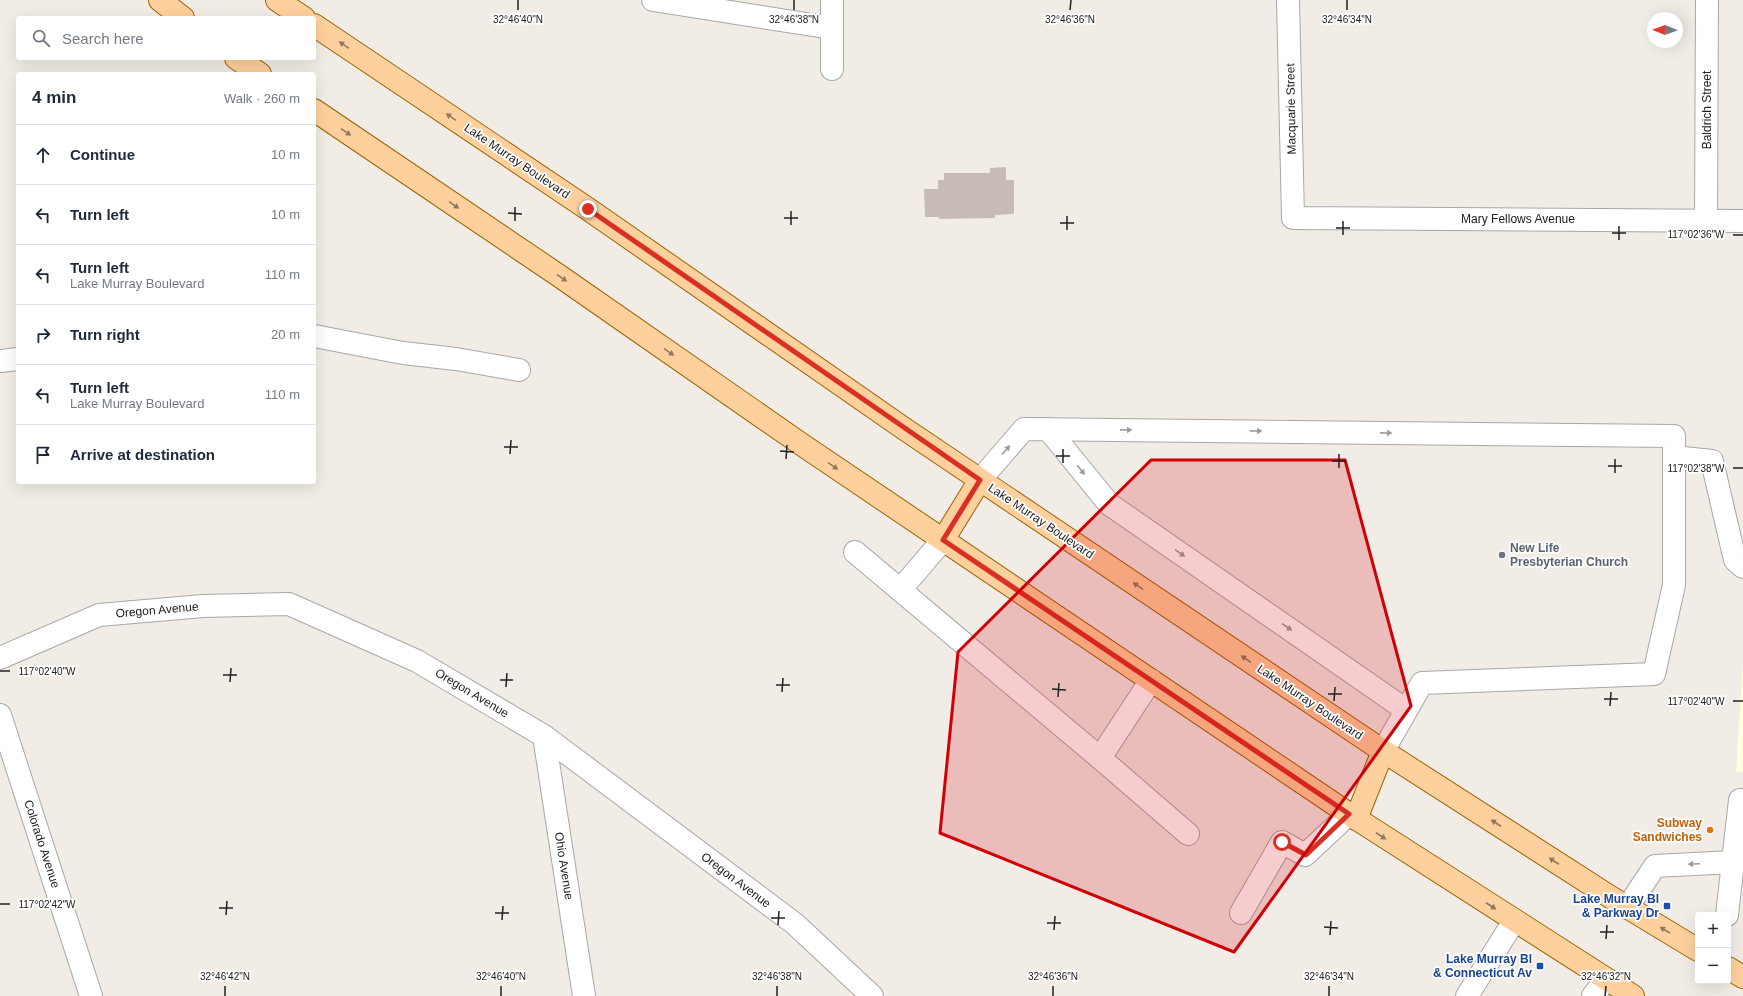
<!DOCTYPE html>
<html lang="en">
<head>
<meta charset="utf-8">
<style>
	body { margin:0; font-family:Helvetica,sans-serif; background:#f2f2f3; color:#1f2937 }
	.controls { position:absolute; right:12px; bottom:12px; display:grid; overflow:hidden; border-radius:4px; box-shadow:0 4px 16px #0002 }
	.controls button { width:36px; height:36px; display:grid; place-items:center; padding:0; border:0; border-bottom:1px solid #e0e1e3; background:#fff; color:#1f2937; font:20px sans-serif }
	.compass { position:absolute; left:1647px; top:12px; width:36px; height:36px; border-radius:50%; background:#fff; box-shadow:0 4px 16px #0002; rotate:271deg }
	.stop { position:absolute; width:12px; height:12px; margin:-9px; border:3px solid #d93025; border-radius:50%; background:#fff }
	.stop.end { background:#d93025; border-color:#fff; box-shadow:0 1px 4px #0008 }
	.list { margin:0; padding:0; list-style:none }
	h2 { display:flex; justify-content:space-between; align-items:center; height:52px; margin:0; padding:0 16px; font-size:17px }
	h2 small { font-size:13px; font-weight:400; color:#747a83 }
	.list li { display:grid; grid-template-columns:26px 1fr auto; gap:12px; align-items:center; box-sizing:border-box; height:60px; padding:0 16px; border-top:1px solid #e0e1e3 }
	.list b { display:block; font-size:15px; white-space:nowrap }
	.list p { margin:0; font-size:13px; white-space:nowrap; color:#747a83 }
	.list em { font-size:13px; font-style:normal; color:#747a83 }
	.icon { flex:none; width:22px; height:22px; fill:none; stroke:currentColor; stroke-width:2; stroke-linecap:round; stroke-linejoin:round }
	.map { position:relative; flex:none; width:1743px; height:996px; overflow:hidden }
	.search { position:absolute; background:#fff; box-shadow:0 4px 16px #0002; left:16px; top:16px; width:300px; height:44px; display:flex; align-items:center; gap:10px; box-sizing:border-box; padding:0 14px; border-radius:4px; color:#747a83; font-size:15px }
	.panel { position:absolute; background:#fff; box-shadow:0 4px 16px #0002; left:16px; top:72px; width:300px; height:412px; border-radius:4px }
	.map>svg:first-child { display:block }
	.education { fill:#fffee1 }
	.building { fill:#c6bcb5 }
	.lines { fill:none; stroke-linecap:round; stroke-linejoin:round }
	.minor-casing { stroke:#a7a7a7; stroke-width:24 }
	.major-casing { stroke:#9c6200; stroke-width:24 }
	.minor { stroke:#fff; stroke-width:22 }
	.major { stroke:#fed09d; stroke-width:22 }
	.oneway { fill:#8f785e }
	.oneway2 { fill:#9b9b9b }
	.route { stroke:#d93025; stroke-width:5 }
	.marked { fill:#d00008; fill-opacity:0.2; stroke:#d00008; stroke-width:3; stroke-linejoin:round }
	.ticks { fill:none; stroke:#202020; stroke-width:1.5 }
	.worship-dot { fill:#6b7280; stroke:#fff; stroke-width:1.5 }
	.food-dot { fill:#e8710a; stroke:#fff; stroke-width:1.5 }
	.transit-dot { fill:#1a4fb4; stroke:#fff; stroke-width:1.5 }
	.labels { text-anchor:middle; stroke-width:3.5; stroke-linejoin:round; paint-order:stroke }
	.street-label { font-size:12px; fill:#202020; stroke:#fff }
	.worship-label { font-size:12px; font-weight:bold; fill:#5b616d; stroke:#fff; text-anchor:start }
	.food-label { font-size:12px; font-weight:bold; fill:#c56008; stroke:#fff; text-anchor:end }
	.transit-label { font-size:12px; font-weight:bold; fill:#164399; stroke:#fff; text-anchor:end }
	.ticks-label { font-size:10px; text-anchor:middle; fill:#202020; stroke:#fff; stroke-width:3.5; stroke-linejoin:round; paint-order:stroke }
</style>
</head>
<body>
<div class="map">
<svg width="1743" height="996" viewBox="0 0 1743 996">
	<rect width="100%" height="100%" fill="#f1ede6"/>
	<path class="education" d="M1743,661V772H1736Z"/>
	<path class="building" d="M1006,167V180H1014V214L995,215V218L939,219V217H925L924,189H938V180H944V173H990V168Z"/>
	<g class="lines">
		<defs>
			<g id="minor">
				<path d="M653,0L832,28"/>
				<path d="M1288,0L1293,218L1743,221"/>
				<path d="M832,69V0"/>
				<path d="M1706,220L1707,0"/>
				<path d="M314,336L403,353L456,359L519,370"/>
				<path d="M0,361L18,359"/>
				<path d="M1048,429L1109,504L1406,710"/>
				<path d="M1674,457L1712,461L1735,560L1743,567"/>
				<path d="M980,480L1024,429L1674,436V585L1654,674L1422,683L1383,751"/>
				<path d="M855,552L1100,758"/>
				<path d="M900,590L943,540"/>
				<path d="M0,658L99,615L203,606L289,604L417,661L544,736L795,924L872,996"/>
				<path d="M1151,680L1100,758L1188,834"/>
				<path d="M0,715L91,996"/>
				<path d="M544,736L584,996"/>
				<path d="M1627,908L1655,866L1733,862"/>
				<path d="M1241,913L1282,842L1305,855L1349,814"/>
				<path d="M1727,915L1740,800"/>
				<path d="M1467,996L1514,921"/>
				<path d="M1593,996L1606,979"/>
			</g>
			<g id="major">
				<path d="M160,0L183,18"/>
				<path d="M277,0L304,18"/>
				<path d="M314,25L588,209L906,430L1383,751L1612,898L1698,950"/>
				<path d="M236,58L260,74"/>
				<path d="M314,110L558,275L801,444L1349,814L1633,996"/>
				<path d="M943,540L980,480"/>
				<path d="M1356,819L1383,751"/>
				<path d="M1728,968L1743,977"/>
			</g>
		</defs>
		<use href="#minor" class="minor-casing"/>
		<use href="#major" class="major-casing"/>
		<use href="#minor" class="minor"/>
		<use href="#major" class="major"/>
	</g>
	<defs><path id="oneway-solid" d="M-6-.8H1V-3.2L6.5 0L1 3.2V.8H-6Z"/></defs>
	<g class="oneway">
		<use href="#oneway-solid" transform="translate(344 45) rotate(-146)"/>
		<use href="#oneway-solid" transform="translate(451 117) rotate(-146)"/>
		<use href="#oneway-solid" transform="translate(346 132) rotate(34)"/>
		<use href="#oneway-solid" transform="translate(454 205) rotate(34)"/>
		<use href="#oneway-solid" transform="translate(562 278) rotate(35)"/>
		<use href="#oneway-solid" transform="translate(669 352) rotate(35)"/>
		<use href="#oneway-solid" transform="translate(833 466) rotate(34)"/>
		<use href="#oneway-solid" transform="translate(1138 586) rotate(-146)"/>
		<use href="#oneway-solid" transform="translate(1246 659) rotate(-146)"/>
		<use href="#oneway-solid" transform="translate(1496 823) rotate(-147)"/>
		<use href="#oneway-solid" transform="translate(1381 836) rotate(33)"/>
		<use href="#oneway-solid" transform="translate(1554 861) rotate(-147)"/>
		<use href="#oneway-solid" transform="translate(1491 906) rotate(33)"/>
		<use href="#oneway-solid" transform="translate(1665 930) rotate(-149)"/>
	</g>
	<g class="oneway2">
		<use href="#oneway-solid" transform="translate(1126 430) rotate(1)"/>
		<use href="#oneway-solid" transform="translate(1256 431) rotate(1)"/>
		<use href="#oneway-solid" transform="translate(1386 433) rotate(1)"/>
		<use href="#oneway-solid" transform="translate(1006 450) rotate(-49)"/>
		<use href="#oneway-solid" transform="translate(1081 470) rotate(51)"/>
		<use href="#oneway-solid" transform="translate(1180 553) rotate(35)"/>
		<use href="#oneway-solid" transform="translate(1287 627) rotate(35)"/>
		<use href="#oneway-solid" transform="translate(1694 864) rotate(177)"/>
	</g>
	<g class="lines">
		<path class="route" d="M588,209L980,480L943,540L1349,814L1306,855L1282,842"/>
	</g>
	<path class="marked" d="M1151,460H1345L1411,706L1234,952L940,833L958,652Z"/>
	<path class="ticks" d="M518,10V0M794,10V0M1070,10L1071,0M1347,10V0M508,213L522,214M784,218H798M515,221V207M1060,223H1074M791,225V211M1336,228H1350M1067,230V216M1612,233H1626M1343,235V221M1733,235H1743M1619,240V226M504,447H518M780,451L794,452M510,454L511,440M1056,456H1070M786,459L787,445M1332,461H1346M1063,463V449M1608,466H1622M1339,468V454M1733,468H1743M1615,473V459M0,671H10M223,675H237M500,680H513M230,682L231,668M776,685H790M506,687L507,673M1052,689L1066,690M782,692L783,678M1328,694H1342M1058,697L1059,683M1604,699H1618M1334,701L1335,687M1733,701H1743M1610,706L1611,692M0,904H10M219,908H233M495,913H509M226,915L227,901M771,918H785M502,920L503,906M1047,923H1061M778,925L779,911M1324,927L1338,928M1054,930L1055,916M1600,932H1614M1330,935L1331,921M1606,939L1607,925M225,996V986M501,996V986M777,996V986M1053,996V986M1329,996V986M1605,996L1606,986"/>
	<circle class="worship-dot" cx="1502" cy="555" r="4"/>
	<circle class="food-dot" cx="1710" cy="830" r="4"/>
	<g class="transit-dot">
		<rect x="1663" y="902" width="8" height="8" rx="2"/>
		<rect x="1536" y="962" width="8" height="8" rx="2"/>
	</g>
	<g class="labels">
		<g class="street-label">
			<text transform="translate(1291 109) rotate(-91)" y="4">Macquarie Street</text>
			<text transform="translate(1707 110) rotate(-90)" y="4">Baldrich Street</text>
			<text transform="translate(517 161) rotate(34)" y="4">Lake Murray Boulevard</text>
			<text x="1518" y="223">Mary Fellows Avenue</text>
			<text transform="translate(1041 521) rotate(34)" y="4">Lake Murray Boulevard</text>
			<text transform="translate(157 610) rotate(-5)" y="4">Oregon Avenue</text>
			<text transform="translate(472 693) rotate(31)" y="4">Oregon Avenue</text>
			<text transform="translate(1310 702) rotate(34)" y="4">Lake Murray Boulevard</text>
			<text transform="translate(42 844) rotate(72)" y="4">Colorado Avenue</text>
			<text transform="translate(564 866) rotate(81)" y="4">Ohio Avenue</text>
			<text transform="translate(736 880) rotate(37)" y="4">Oregon Avenue</text>
		</g>
		<g class="worship-label">
			<text x="1510" y="552">New Life<tspan x="1510" dy="14">Presbyterian Church</tspan></text>
		</g>
		<g class="food-label">
			<text x="1702" y="827">Subway<tspan x="1702" dy="14">Sandwiches</tspan></text>
		</g>
		<g class="transit-label">
			<text x="1659" y="903">Lake Murray Bl<tspan x="1659" dy="14">&amp; Parkway Dr</tspan></text>
			<text x="1532" y="963">Lake Murray Bl<tspan x="1532" dy="14">&amp; Connecticut Av</tspan></text>
		</g>
	</g>
	<g class="ticks-label">
		<text x="518" y="23">32°46'40"N</text>
		<text x="794" y="23">32°46'38"N</text>
		<text x="1070" y="23">32°46'36"N</text>
		<text x="1347" y="23">32°46'34"N</text>
		<text x="1696" y="238">117°02'36"W</text>
		<text x="1696" y="472">117°02'38"W</text>
		<text x="47" y="675">117°02'40"W</text>
		<text x="1696" y="705">117°02'40"W</text>
		<text x="47" y="908">117°02'42"W</text>
		<text x="225" y="980">32°46'42"N</text>
		<text x="501" y="980">32°46'40"N</text>
		<text x="777" y="980">32°46'38"N</text>
		<text x="1053" y="980">32°46'36"N</text>
		<text x="1329" y="980">32°46'34"N</text>
		<text x="1606" y="980">32°46'32"N</text>
	</g>
</svg>
<div class="controls">
<button>+</button>
<button>−</button>
</div>
<svg class="compass" viewBox="-18 -18 36 36"><path d="M0-13l5 13h-10z" fill="#e53935"/><path d="M0 13l5-13h-10z" fill="#747a83"/></svg>
<div class="stop" style="left:1282px;top:842px"></div>
<div class="stop end" style="left:588px;top:209px"></div>
<div class="search"><svg class="icon" aria-label="search" viewBox="0 0 24 24"><circle cx="10" cy="10" r="6"/><path d="M15 15l6 6"/></svg>Search here</div>
<section class="panel">
<h2>4 min<small>Walk · 260 m</small></h2>
<ul class="list">
<li><svg class="icon" aria-label="ahead" viewBox="0 0 24 24"><path d="M12 20V5M6 11l6-6 6 6"/></svg><div><b>Continue</b></div><em>10 m</em></li>
<li><svg class="icon" aria-label="left" viewBox="0 0 24 24"><path d="M17 20v-9H6M10 6l-5 5 5 5"/></svg><div><b>Turn left</b></div><em>10 m</em></li>
<li><svg class="icon" aria-label="left" viewBox="0 0 24 24"><path d="M17 20v-9H6M10 6l-5 5 5 5"/></svg><div><b>Turn left</b><p>Lake Murray Boulevard</p></div><em>110 m</em></li>
<li><svg class="icon" aria-label="right" viewBox="0 0 24 24"><path d="M7 20v-9h11M14 6l5 5-5 5"/></svg><div><b>Turn right</b></div><em>20 m</em></li>
<li><svg class="icon" aria-label="left" viewBox="0 0 24 24"><path d="M17 20v-9H6M10 6l-5 5 5 5"/></svg><div><b>Turn left</b><p>Lake Murray Boulevard</p></div><em>110 m</em></li>
<li><svg class="icon" aria-label="arrive" viewBox="0 0 24 24"><path d="M6 21V4h12l-3 4 3 4H6"/></svg><div><b>Arrive at destination</b></div></li>
</ul>
</section>
</div>
</body>
</html>
